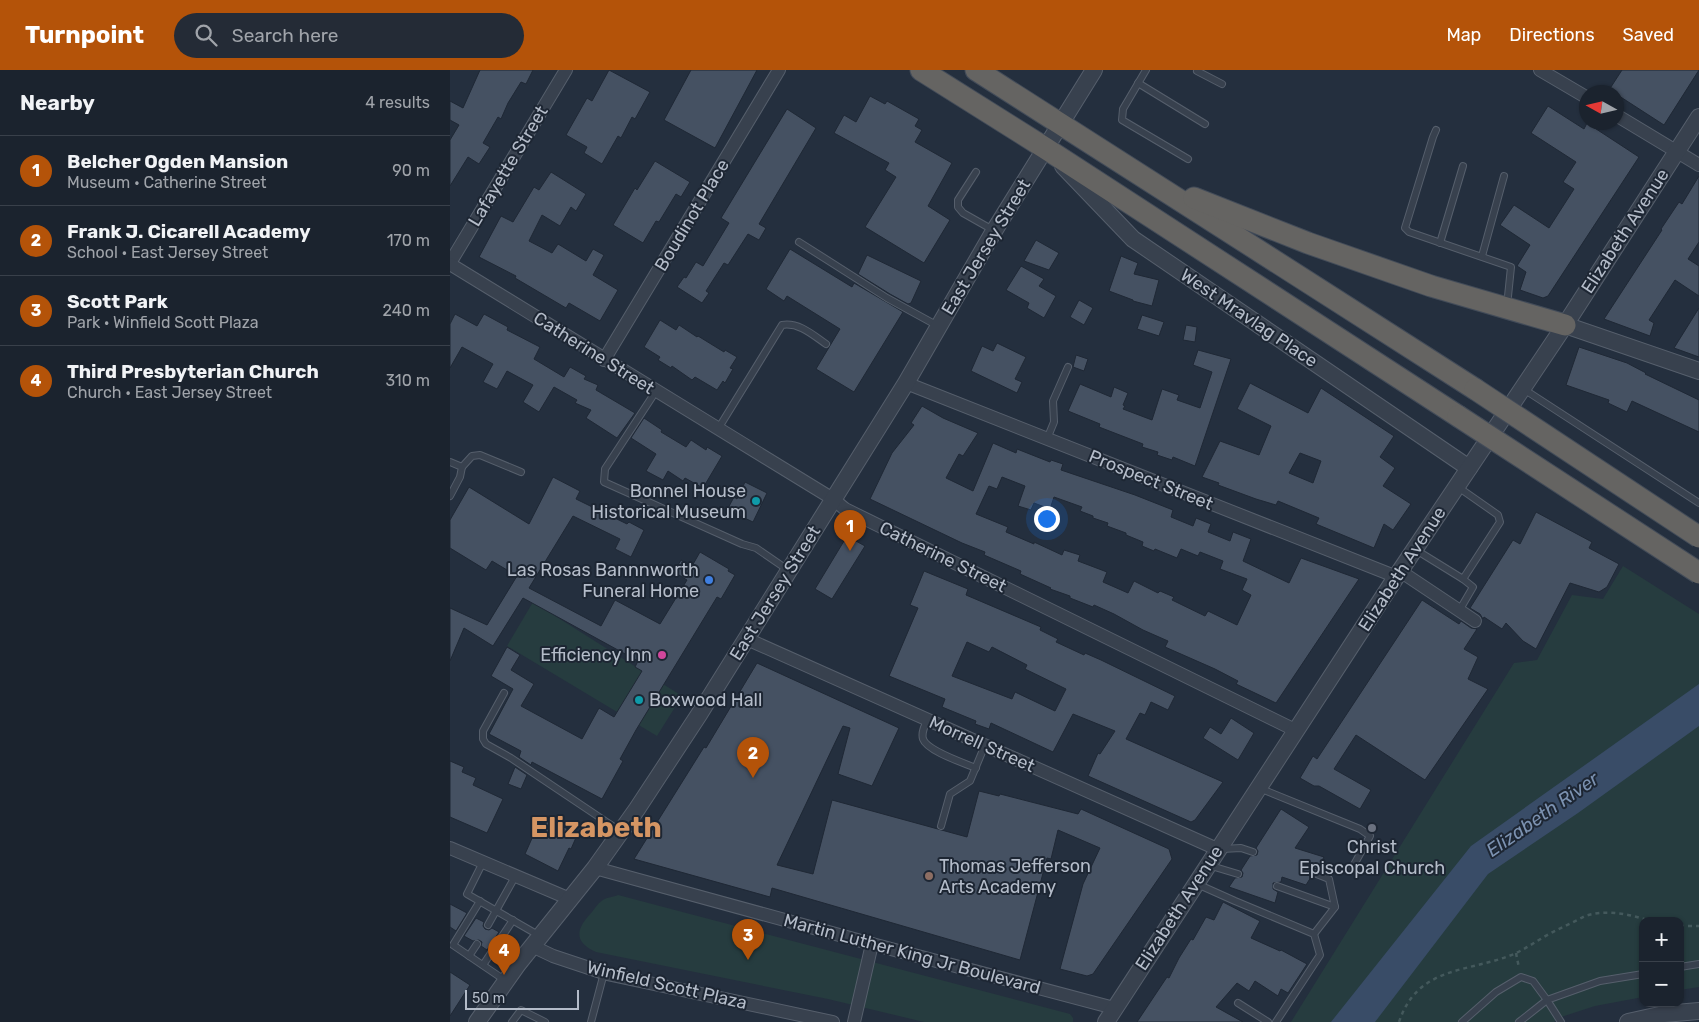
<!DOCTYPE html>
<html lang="en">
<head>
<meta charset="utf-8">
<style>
	body { margin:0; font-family:Rubik,sans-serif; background:#242b36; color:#f1f3f6 }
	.controls { position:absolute; right:15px; bottom:15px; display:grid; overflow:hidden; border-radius:10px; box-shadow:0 1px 4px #0004 }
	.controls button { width:45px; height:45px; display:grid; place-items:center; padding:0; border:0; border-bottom:1px solid #39404a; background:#1b232e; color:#f1f3f6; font:25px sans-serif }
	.compass { position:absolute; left:1129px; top:15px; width:45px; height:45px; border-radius:50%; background:#1b232e; box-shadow:0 1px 4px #0004; rotate:278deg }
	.scale { position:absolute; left:15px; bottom:12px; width:114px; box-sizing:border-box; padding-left:5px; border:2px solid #b4bcc9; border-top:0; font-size:14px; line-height:18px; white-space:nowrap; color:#b4bcc9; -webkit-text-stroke:4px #1d2633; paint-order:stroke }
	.you { position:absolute; left:596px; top:448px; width:18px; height:18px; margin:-12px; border:4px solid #fff; border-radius:50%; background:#1a73e8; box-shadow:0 0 0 8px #1a73e833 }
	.badge { display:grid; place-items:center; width:32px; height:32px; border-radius:50%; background:#b45309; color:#fff; font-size:16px; font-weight:700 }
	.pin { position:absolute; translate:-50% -41px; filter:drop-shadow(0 1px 2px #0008) }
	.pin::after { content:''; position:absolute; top:26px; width:18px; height:15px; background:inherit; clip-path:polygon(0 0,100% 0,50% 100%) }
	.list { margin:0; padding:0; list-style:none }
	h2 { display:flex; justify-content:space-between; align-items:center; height:65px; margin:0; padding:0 20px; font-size:21px }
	h2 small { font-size:16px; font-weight:400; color:#a0a4aa }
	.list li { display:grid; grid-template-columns:32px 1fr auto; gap:15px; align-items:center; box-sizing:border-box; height:70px; padding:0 20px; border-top:1px solid #39404a }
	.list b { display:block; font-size:19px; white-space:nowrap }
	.list p { margin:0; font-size:16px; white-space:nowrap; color:#a0a4aa }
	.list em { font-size:16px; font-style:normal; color:#a0a4aa }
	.icon { flex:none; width:28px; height:28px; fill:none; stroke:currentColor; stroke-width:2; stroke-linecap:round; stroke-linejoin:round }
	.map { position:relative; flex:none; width:1249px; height:952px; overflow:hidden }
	header { display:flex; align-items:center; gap:30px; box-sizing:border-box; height:70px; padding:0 25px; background:#b45309; color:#fff }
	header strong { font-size:24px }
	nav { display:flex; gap:28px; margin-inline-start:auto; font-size:18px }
	.search { width:350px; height:45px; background:#242b36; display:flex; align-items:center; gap:12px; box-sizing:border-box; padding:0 18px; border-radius:28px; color:#a0a4aa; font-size:19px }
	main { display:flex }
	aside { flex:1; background:#1b232e }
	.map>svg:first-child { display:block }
	.green { fill:#263c3f }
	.water { fill:#394c67 }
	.building { fill:#455162; stroke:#1f2835; fill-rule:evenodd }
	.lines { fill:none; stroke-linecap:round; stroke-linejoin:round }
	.service-casing { stroke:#565f6c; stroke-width:8 }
	.minor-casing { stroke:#565f6c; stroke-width:14 }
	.tertiary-casing { stroke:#565f6c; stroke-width:18 }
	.trunk-casing { stroke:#434c59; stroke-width:23 }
	.path { stroke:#44595c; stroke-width:2.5; stroke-dasharray:4 4; stroke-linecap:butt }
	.service { stroke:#38414e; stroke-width:6 }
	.minor { stroke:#38414e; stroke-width:12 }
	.tertiary { stroke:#38414e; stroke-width:16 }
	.trunk { stroke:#656462; stroke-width:21 }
	.trunk-bridge-casing { stroke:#434c59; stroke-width:23; stroke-linecap:butt }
	.trunk-bridge { stroke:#656462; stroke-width:21 }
	.culture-dot { fill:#0f9aa8; stroke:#1d2633; stroke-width:2 }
	.shop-dot { fill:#3f7fe0; stroke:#1d2633; stroke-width:2 }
	.hotel-dot { fill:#d1479c; stroke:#1d2633; stroke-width:2 }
	.worship-dot { fill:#6b7280; stroke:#1d2633; stroke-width:2 }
	.education-dot { fill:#8d6e63; stroke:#1d2633; stroke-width:2 }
	.labels { text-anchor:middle; stroke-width:4; stroke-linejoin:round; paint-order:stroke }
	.street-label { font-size:18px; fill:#b4bcc9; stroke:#1d2633 }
	.poi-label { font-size:18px; fill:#b4bcc9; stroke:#1d2633; text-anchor:end }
	.water-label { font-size:19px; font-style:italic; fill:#7c92b1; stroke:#1d2633 }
	.town-label { font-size:28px; font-weight:bold; fill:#d59563; stroke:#1d2633 }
</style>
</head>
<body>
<header>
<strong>Turnpoint</strong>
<div class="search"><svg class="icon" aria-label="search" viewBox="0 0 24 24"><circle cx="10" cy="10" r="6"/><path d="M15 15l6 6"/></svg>Search here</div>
<nav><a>Map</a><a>Directions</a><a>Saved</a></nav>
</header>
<main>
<aside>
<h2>Nearby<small>4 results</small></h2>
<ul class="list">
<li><span class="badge">1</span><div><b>Belcher Ogden Mansion</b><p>Museum · Catherine Street</p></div><em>90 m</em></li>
<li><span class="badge">2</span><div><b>Frank J. Cicarell Academy</b><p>School · East Jersey Street</p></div><em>170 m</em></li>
<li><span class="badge">3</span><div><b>Scott Park</b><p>Park · Winfield Scott Plaza</p></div><em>240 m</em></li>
<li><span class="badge">4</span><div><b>Third Presbyterian Church</b><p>Church · East Jersey Street</p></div><em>310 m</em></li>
</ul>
</aside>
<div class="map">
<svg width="1249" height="952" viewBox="0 0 1249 952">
	<rect width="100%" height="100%" fill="#242f3e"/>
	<g class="green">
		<path d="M1173,496L1249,544V917L1230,920V851H1193V927L1145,936L1108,948L1104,952H841L1064,593L1087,590L1122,525L1153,529Z"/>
		<path d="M83,532L232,626L207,666L57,576Z"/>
		<path d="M168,825L620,944L623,948V952H474L378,929L146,882C122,871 127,858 142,842C145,838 149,832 153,830C157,827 164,827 168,825Z"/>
	</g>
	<path class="water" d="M1249,614V656L1128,743L1038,804L925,952H881L1021,776Z"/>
	<g class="building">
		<path d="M30,0H83L76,14L71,12L58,33L51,49L48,47L33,73L40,77L29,94L18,87L0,116V70L9,55L0,50V31L13,38Z"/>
		<path d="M159,0L200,22L185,49L182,47L171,68L168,66L152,94L134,83L137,77L116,65L137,28L142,31Z"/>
		<path d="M241,0H307L265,78L214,50Z"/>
		<path d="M1172,0H1249L1214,55L1166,24V22L1159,20Z"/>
		<path d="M420,26L435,34L437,31L469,49L465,56L472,60L465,72L502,93L478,136L500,150L474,193L415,157L446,107L435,100L439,93L384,63L394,45L406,52Z"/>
		<path d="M1098,36L1134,59L1137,53L1189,87L1098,226L1093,228L1070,220L1076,202L1067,196L1080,175L1050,155L1064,135L1099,158L1124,119L1113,112L1126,92L1081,63Z"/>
		<path d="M337,39L366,58L309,154L316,158L309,170L298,164L278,195L274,193L256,221L259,223L252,233L227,217L234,207L236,208L246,192L253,196L279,153L271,148Z"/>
		<path d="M205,91L240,112L231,127L226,124L209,152L206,151L193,173L163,155L185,118L187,120Z"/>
		<path d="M101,102L136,124L126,141L121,137L110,156L92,145L79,171L102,183L108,174L136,191L143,179L154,185L143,205L168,220L150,251L119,233L116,238L65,208L66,206L29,187L51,146L63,152L84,117L89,120Z"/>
		<path d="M1249,106V172L1238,189L1249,196V226L1225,210L1199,250L1204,253L1200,266L1154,249L1212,160L1211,159L1229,132L1232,134Z"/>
		<path d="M586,170L609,183L599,200L574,191Z"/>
		<path d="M340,179L402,217L404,213L453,242L404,322L366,299L390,259L337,226L334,231L316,219Z"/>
		<path d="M417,185L471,211L461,233L458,234L440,224L408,204Z"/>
		<path d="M671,186L688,193L684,204L709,210L702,236L683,231V230L659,221Z"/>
		<path d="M571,196L594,209L589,216L606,226L594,248L577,238L579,233L556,220Z"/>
		<path d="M629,230L643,238L634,255L620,247Z"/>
		<path d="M1249,238V287L1224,278Z"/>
		<path d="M5,244L27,256L34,244L58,257L57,260L90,277L84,289L114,307L120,297L136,306L134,309L148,315L146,320L185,343L167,368L136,348L141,340L125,333L127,330L104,317L89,342L73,332L83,315L57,301L47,319L33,312L43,294L12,277L0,298V254Z"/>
		<path d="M692,245L714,252L709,266L687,259Z"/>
		<path d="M210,250L226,260L229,255L247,267L248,266L274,282L275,280L287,287L280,298L283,299L275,313L273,311L267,320L245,307L242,310L222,296L221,298L208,290L210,287L194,277Z"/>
		<path d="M736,255L747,257L745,272L733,270Z"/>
		<path d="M547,273L576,287L565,309L572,312L567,323L521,301L532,276L543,281Z"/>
		<path d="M1129,277L1177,293L1196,303L1195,304L1249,330V362L1182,331L1177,342L1158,333L1159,330L1116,315Z"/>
		<path d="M748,280L781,289L745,396L723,387L722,390L707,385L708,382L692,377L693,374L649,357L650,354L618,341L630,314L661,327L664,317L678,323L673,335L675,336L673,339L702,350L712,319L729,325L727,330L750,338L762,302L743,295Z"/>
		<path d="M626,285L638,289L634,301L623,297Z"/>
		<path d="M800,313L858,343L871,318L944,366L930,387L945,398L933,416L961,434L943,460L934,454L924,478L866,454L869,448L828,431L826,435L806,429L768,415L769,413L752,407L770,371L809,385L821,356L787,339ZM850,383L871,391L863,413L839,403Z"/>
		<path d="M472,336L493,348L528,363L513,386L509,384L496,408L523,421L543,373L566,383L567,379L600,392L601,390L613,394L611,400L685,425L723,440L721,447L743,456L746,448L761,454L758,462L780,471L783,462L801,469L793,491L839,513L851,488L909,509L826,633L786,614L788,611L765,599L715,577L718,571L693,560L664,544L644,535L643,537L620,528V526L600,519L601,518L570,504L571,501L534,485L535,482L512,473L420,429L442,383L464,355L461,353ZM552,407L575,416L568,436L581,440L584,433L600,439L604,427L632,437L630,441L643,446V448L658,453L657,456L676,463V465L693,472L692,476L704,481L705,479L727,488L731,479L748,486L750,482L773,491L770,499L797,509L792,520L801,525L787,555L758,541L755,546L722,530L724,527L710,521L708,523L684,511L678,523L653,512L657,502L628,491L630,485L614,480L612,485L584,472V474L556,462L558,457L526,444L539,416L547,419Z"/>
		<path d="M194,348L212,360L211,362L236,377L241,370L256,380L257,377L272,386L253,418L235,408L233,411L218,401L213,410L196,401L206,384L181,368Z"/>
		<path d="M103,407L130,421L126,429L177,454L179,452L194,460L181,487L165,479L170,469L123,446L79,518L151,556L165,530L210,554L237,510L224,502L231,490L242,496L250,482L279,499L278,501L285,505L271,529L267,527L186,660L170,689L173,691L152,729L82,692L81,695L69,687L71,681L39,664L63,619L41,606L57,577L70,585L61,600L84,614L71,636L132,669L149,638L164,647L192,601L185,597L188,591L73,528L43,576L14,558L0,591V538L37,555L67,506L42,491L36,500L0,478V450L19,417L79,454Z"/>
		<path d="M295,412L317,423L303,452L277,440L284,427L287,429Z"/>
		<path d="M1086,442L1142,472L1139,478L1169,494L1157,517L1149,522L1120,513L1086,579L1073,571L1056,553L1052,559L1034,547L1033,549L1030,544L1020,538L1063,470L1070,474Z"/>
		<path d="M397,466L415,476L382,529L365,519Z"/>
		<path d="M474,501L518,519L516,525L591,557L590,560L608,569L606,572L634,585L635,583L651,590L725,626L718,640L701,632L695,645L690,643L676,669L773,712L745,750L741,752L638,706L648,683L650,684L665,661L623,644L603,682L541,653L539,659L525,654L526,651L492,637L495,629L439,606L468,538L460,535ZM517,572L539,582L542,577L577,595L575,599L616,619L605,641L565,622L562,629L502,606Z"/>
		<path d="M972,530L1009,554L1011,551L1021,558L1027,559L1014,579L1028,587L1018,609L1038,619L975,710L906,665L884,699L921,720L910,739L869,716H864L850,708L863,686L867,689Z"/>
		<path d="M307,593L449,658L422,716L388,704L400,658L393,656L327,795L363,804L382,730L517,767L529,721L549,726L550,724L628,744L631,739L719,779L722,789L643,904L637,906L610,899L633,814L650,778L608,760L601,789L597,788L570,890L322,818L320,827L184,789L254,677L256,678Z"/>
		<path d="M781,648L804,663L788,690L753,668L760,657L771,664Z"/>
		<path d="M0,691L14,697L12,702L26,708L23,715L53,729L37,763L0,747Z"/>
		<path d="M65,697L77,705L71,719L58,714Z"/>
		<path d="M831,739L859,757L845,778L874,787L867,799L863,798L860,801L859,804L861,807L856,815L832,807L831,812L823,813V819L828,822L825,833L779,817L785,808L792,807L793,803L791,800L800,786L807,785L808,781L806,778Z"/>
		<path d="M91,748L128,763L121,779L119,778L108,801L75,784Z"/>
		<path d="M773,832L810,851L801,868L830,881L831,880L857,894L838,923L831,919L828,926L805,911L799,921L787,913L766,937L793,952H687L717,907L719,908L729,888L741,869L743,870L756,847L764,850Z"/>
		<path d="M0,834L17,843L6,861L0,857Z"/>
		<path d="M26,848L34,852L33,856L35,859L39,860L42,858L49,862L37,880L31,876L32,872L29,870L23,871L14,866Z"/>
		<path d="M0,902L20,915L0,946Z"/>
	</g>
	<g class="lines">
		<defs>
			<g id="service">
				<path d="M696,0L673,39L672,50L738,89"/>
				<path d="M747,1L772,14"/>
				<path d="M688,13L755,54"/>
				<path d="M986,60L983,67L955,158L959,162L1061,197L1057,236"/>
				<path d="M526,102L508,130V137L513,143L543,160"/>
				<path d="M349,172L437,228L488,256"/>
				<path d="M990,173L1013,96"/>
				<path d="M1032,186L1054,106"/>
				<path d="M1072,318L1249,433"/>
				<path d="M206,321L155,399L154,412L292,474L306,478L338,500"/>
				<path d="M268,359L332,255C349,252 363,265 376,274"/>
				<path d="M597,369L604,352L603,331L618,297"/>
				<path d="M0,392L12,397L10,407L0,426"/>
				<path d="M12,397L22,386L30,385L71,402"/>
				<path d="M1008,417L1048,445L1050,452L1013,509"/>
				<path d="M966,480L1013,509L1023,517L1009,541"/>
				<path d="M54,623L33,661V669L36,674L61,688L170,761"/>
				<path d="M478,649C475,655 471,662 473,669C477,681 514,693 526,698"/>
				<path d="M809,718L910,759L920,766L901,800"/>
				<path d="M491,756L500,724L520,711L535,675"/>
				<path d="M772,779L791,778L803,782"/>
				<path d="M33,792L17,824L90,866"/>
				<path d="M758,795L788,804"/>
				<path d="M747,814L785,831L864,864L885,837L879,809L864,803"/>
				<path d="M827,816L885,837"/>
				<path d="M30,831L3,875L56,911"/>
				<path d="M38,855L66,805"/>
				<path d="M19,886L27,874"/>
				<path d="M33,895L63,850"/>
				<path d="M1230,897L1249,894"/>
				<path d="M788,933L818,952"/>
				<path d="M62,952L71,940L95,952"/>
				<path d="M141,952L154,903"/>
				<path d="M826,952L870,885L864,864"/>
				<path d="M1012,952L1046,922L1071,907L1083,911L1097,930L1069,952"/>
				<path d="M1111,952L1097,930L1150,911L1193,904"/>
			</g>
			<g id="minor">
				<path d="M1090,0L1136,27"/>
				<path d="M1166,45L1249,95"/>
				<path d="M0,193L116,0"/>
				<path d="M0,194L383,429L395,439L847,661"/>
				<path d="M154,290L329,0"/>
				<path d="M456,313L947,507"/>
				<path d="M950,501L1025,551"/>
				<path d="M297,569L767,779"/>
				<path d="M0,778L120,829"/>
				<path d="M145,798L422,874L664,938"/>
				<path d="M82,876L103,886L157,904L383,952"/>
				<path d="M404,952L422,874"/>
			</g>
			<g id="tertiary">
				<path d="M613,96L683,169L1019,398"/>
				<path d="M1115,255L1249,301"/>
				<path d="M27,952L68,894L145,798L187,739L250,643L456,313L544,161L644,0"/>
				<path d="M656,952L950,501L1115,255L1249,47"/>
				<path d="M1178,952L1214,944L1249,941"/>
			</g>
			<g id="trunk">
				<path d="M471,0L595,78L1008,346"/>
				<path d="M526,0L1025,319"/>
				<path d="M744,128L858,173L981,216L1115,255"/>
			</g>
		</defs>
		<use href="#service" class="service-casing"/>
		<use href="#minor" class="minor-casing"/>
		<use href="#tertiary" class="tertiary-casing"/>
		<use href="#trunk" class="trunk-casing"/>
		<g class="path">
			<path d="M1230,856H1249"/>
			<path d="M1066,883L1069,898"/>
			<path d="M949,952C968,895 1018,903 1064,884C1077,878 1088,870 1101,863C1112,857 1124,852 1135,846C1158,839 1178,844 1201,851"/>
		</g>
		<use href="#service" class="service"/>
		<use href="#minor" class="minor"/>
		<use href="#tertiary" class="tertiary"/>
		<use href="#trunk" class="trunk"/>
		<defs>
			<g id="trunk-bridge">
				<path d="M1025,319L1249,467"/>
				<path d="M1008,346L1249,503"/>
			</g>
		</defs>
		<use href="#trunk-bridge" class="trunk-bridge-casing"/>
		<use href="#trunk-bridge" class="trunk-bridge"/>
	</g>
	<g class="culture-dot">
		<circle cx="306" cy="431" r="5"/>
		<circle cx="189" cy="630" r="5"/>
	</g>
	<circle class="shop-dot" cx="259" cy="510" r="5"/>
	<circle class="hotel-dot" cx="212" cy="585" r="5"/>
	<circle class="worship-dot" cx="922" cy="758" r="5"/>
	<circle class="education-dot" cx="479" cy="806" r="5"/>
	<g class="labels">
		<g class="street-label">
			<text transform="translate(58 96) rotate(-59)" y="6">Lafayette Street</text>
			<text transform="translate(242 145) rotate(-59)" y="6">Boudinot Place</text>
			<text transform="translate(1175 161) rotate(-57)" y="6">Elizabeth Avenue</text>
			<text transform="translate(536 177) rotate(-59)" y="6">East Jersey Street</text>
			<text transform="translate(799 248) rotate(34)" y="6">West Mravlag Place</text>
			<text transform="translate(144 283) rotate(32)" y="6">Catherine Street</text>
			<text transform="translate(701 410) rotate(22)" y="6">Prospect Street</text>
			<text transform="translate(493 487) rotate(26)" y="6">Catherine Street</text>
			<text transform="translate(952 499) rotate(-57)" y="6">Elizabeth Avenue</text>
			<text transform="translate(325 523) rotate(-58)" y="6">East Jersey Street</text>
			<text transform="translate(532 674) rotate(24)" y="6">Morrell Street</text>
			<text transform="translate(729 838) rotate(-57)" y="6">Elizabeth Avenue</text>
			<text transform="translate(462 884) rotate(15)" y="6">Martin Luther King Jr Boulevard</text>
			<text transform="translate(217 915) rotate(13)" y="6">Winfield Scott Plaza</text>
		</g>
		<g class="poi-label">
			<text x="296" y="427">Bonnel House<tspan x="296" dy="21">Historical Museum</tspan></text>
			<text x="249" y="506">Las Rosas Bannnworth<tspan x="249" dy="21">Funeral Home</tspan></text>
			<text x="202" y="591">Efficiency Inn</text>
			<text x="199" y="636" text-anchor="start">Boxwood Hall</text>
			<text x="922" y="783" text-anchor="middle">Christ<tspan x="922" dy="21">Episcopal Church</tspan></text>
			<text x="489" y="802" text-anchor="start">Thomas Jefferson<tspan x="489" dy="21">Arts Academy</tspan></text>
		</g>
		<g class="water-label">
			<text transform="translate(1092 744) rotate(-35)" y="7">Elizabeth River</text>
		</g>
		<g class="town-label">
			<text x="146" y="767">Elizabeth</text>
		</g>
	</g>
</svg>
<div class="controls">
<button>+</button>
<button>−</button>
</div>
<svg class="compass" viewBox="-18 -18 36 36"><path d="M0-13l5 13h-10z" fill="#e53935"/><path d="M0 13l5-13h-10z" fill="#a0a4aa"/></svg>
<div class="scale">50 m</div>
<div class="you"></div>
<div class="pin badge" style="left:400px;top:481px">1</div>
<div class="pin badge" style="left:303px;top:708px">2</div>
<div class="pin badge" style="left:298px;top:890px">3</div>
<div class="pin badge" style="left:54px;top:905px">4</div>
</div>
</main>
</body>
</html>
